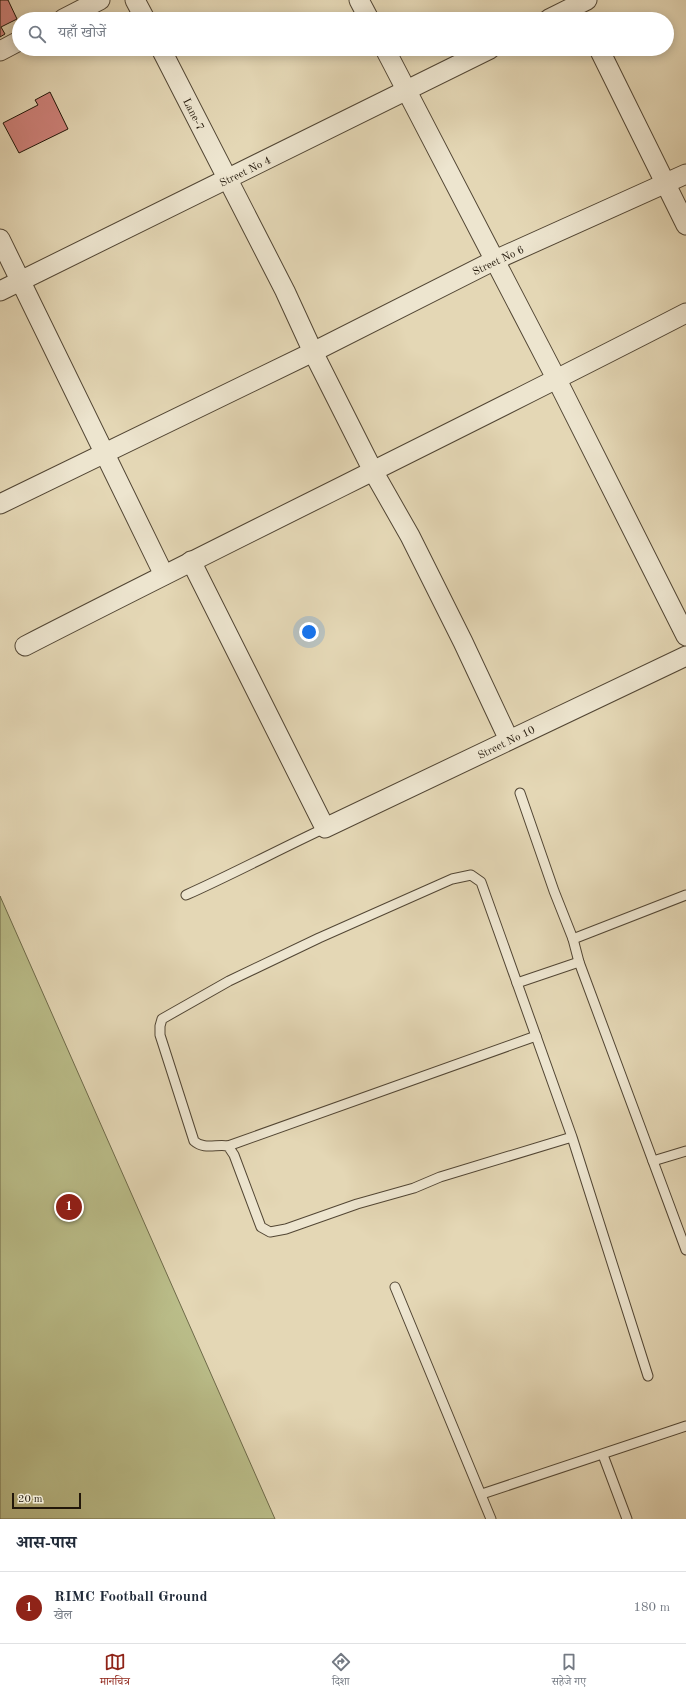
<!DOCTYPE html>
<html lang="hi">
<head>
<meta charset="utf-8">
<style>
	body { margin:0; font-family:"Old Standard TT","Noto Serif Devanagari",serif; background:#f2f2f3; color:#1f2937 }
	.scale { position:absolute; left:12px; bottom:10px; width:69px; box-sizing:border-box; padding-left:4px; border:2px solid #211609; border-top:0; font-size:11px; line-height:14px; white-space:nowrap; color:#211609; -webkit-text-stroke:3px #ede5cf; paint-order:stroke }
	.you { position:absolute; left:309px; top:632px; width:14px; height:14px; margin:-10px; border:3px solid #fff; border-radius:50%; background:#1a73e8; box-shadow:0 0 0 6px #1a73e833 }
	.badge { display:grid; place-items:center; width:26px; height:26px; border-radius:50%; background:#8f2418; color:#fff; font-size:13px; font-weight:700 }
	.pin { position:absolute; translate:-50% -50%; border:2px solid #fff; box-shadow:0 1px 4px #0006 }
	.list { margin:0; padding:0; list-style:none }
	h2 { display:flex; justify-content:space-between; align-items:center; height:52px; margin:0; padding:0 16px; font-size:17px }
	h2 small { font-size:13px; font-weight:400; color:#747a83 }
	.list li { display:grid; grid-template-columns:26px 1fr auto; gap:12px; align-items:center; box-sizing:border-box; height:72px; padding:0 16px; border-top:1px solid #e0e1e3 }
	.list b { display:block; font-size:15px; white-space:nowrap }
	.list p { margin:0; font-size:13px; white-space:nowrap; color:#747a83 }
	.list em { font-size:13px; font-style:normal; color:#747a83 }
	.icon { flex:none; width:22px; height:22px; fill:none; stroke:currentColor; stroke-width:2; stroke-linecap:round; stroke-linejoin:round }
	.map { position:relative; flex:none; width:686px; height:1519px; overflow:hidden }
	.search { position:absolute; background:#fff; box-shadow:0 2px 10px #0003; left:12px; right:12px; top:12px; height:44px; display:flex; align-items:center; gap:10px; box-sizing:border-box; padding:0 14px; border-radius:22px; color:#747a83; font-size:15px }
	.sheet { height:124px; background:#fff }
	nav { display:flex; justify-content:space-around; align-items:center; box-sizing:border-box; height:56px; border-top:1px solid #e0e1e3; background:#fff; font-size:11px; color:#747a83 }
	nav a { display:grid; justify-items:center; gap:2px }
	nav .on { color:#8f2418 }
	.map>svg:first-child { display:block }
	.green { fill:#babd89; stroke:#6e6a49 }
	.building { fill:#cf827b; stroke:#211609 }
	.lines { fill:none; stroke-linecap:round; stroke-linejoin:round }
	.lane-casing { stroke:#524634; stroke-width:11 }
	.street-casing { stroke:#524634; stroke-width:21 }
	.lane { stroke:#ede5cf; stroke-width:9 }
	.street { stroke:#ede5cf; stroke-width:19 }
	.labels { text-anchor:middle; stroke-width:3; stroke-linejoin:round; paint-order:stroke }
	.street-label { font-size:11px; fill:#211609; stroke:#ede5cf }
</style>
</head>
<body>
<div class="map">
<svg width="686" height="1519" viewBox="0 0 686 1519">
	<rect width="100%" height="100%" fill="#e4d7b5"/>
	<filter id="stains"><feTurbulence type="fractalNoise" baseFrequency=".005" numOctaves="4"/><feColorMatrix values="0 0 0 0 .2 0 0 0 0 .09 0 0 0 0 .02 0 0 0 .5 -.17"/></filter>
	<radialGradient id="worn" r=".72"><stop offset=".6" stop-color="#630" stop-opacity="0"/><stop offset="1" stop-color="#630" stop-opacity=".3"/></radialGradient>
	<path class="green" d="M0,896L275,1519H0Z"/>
	<g class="building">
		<path d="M0,0H8L17,19L1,27L5,34L0,37Z"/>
		<path d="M50,92L68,129L19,153L3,123L38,105L35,100Z"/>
	</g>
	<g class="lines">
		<defs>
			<g id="lane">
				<path d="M520,793L554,891L573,939L579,962L686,1250"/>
				<path d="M186,895C233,874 278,850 325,828"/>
				<path d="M573,939L686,895"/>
				<path d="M517,983L579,962"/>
				<path d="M572,1137L440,1177L414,1188L357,1204L286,1229L270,1232L261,1227L234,1155L228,1146C216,1144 204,1150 194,1141L160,1035V1026L162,1019L229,981L319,938L452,879L471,875L481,882L572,1137L648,1376"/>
				<path d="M228,1146L536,1036"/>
				<path d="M653,1161L686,1151"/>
				<path d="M395,1287L491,1519"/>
				<path d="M603,1455L627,1519"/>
				<path d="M482,1494L686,1426"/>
			</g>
			<g id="street">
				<path d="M135,0L145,19"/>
				<path d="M359,0L369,19"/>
				<path d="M63,19L100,0"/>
				<path d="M549,19L587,0"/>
				<path d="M161,49L285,291L313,352L373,471L410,536L463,642L509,740"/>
				<path d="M385,49L557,380L686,636"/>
				<path d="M599,49L686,225"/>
				<path d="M0,51L19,41"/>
				<path d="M0,239L164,575"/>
				<path d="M0,291L490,49"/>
				<path d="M0,504L313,352L495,260L686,174"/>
				<path d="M191,561L325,828L686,656"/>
				<path d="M25,646C245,533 467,426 686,313"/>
			</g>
		</defs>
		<use href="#lane" class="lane-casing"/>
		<use href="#street" class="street-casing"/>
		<use href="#lane" class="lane"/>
		<use href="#street" class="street"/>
	</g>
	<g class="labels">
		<g class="street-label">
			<text transform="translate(194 114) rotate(63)" y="4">Lane-7</text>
			<text transform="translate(245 171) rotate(-26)" y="4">Street No 4</text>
			<text transform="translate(498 260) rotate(-25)" y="4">Street No 6</text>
			<text transform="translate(506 742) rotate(-26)" y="4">Street No 10</text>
		</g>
	</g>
	<rect width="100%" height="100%" filter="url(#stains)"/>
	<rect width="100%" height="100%" fill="url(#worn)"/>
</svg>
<div class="scale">20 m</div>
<div class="you"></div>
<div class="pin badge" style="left:69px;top:1207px">1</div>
<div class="search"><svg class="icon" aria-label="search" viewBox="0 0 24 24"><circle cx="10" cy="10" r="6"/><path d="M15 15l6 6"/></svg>यहाँ खोजें</div>
</div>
<section class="sheet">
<h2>आस-पास<small></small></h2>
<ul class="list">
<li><span class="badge">1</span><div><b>RIMC Football Ground</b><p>खेल</p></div><em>180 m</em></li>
</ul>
</section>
<nav>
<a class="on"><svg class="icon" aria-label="map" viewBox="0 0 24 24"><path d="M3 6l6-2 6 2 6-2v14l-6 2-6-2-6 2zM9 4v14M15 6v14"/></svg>मानचित्र</a>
<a><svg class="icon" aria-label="directions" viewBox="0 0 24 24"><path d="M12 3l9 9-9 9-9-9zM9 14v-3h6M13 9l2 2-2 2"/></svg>दिशा</a>
<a><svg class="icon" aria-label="saved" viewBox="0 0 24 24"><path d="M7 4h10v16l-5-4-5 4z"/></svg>सहेजे गए</a>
</nav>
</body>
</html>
